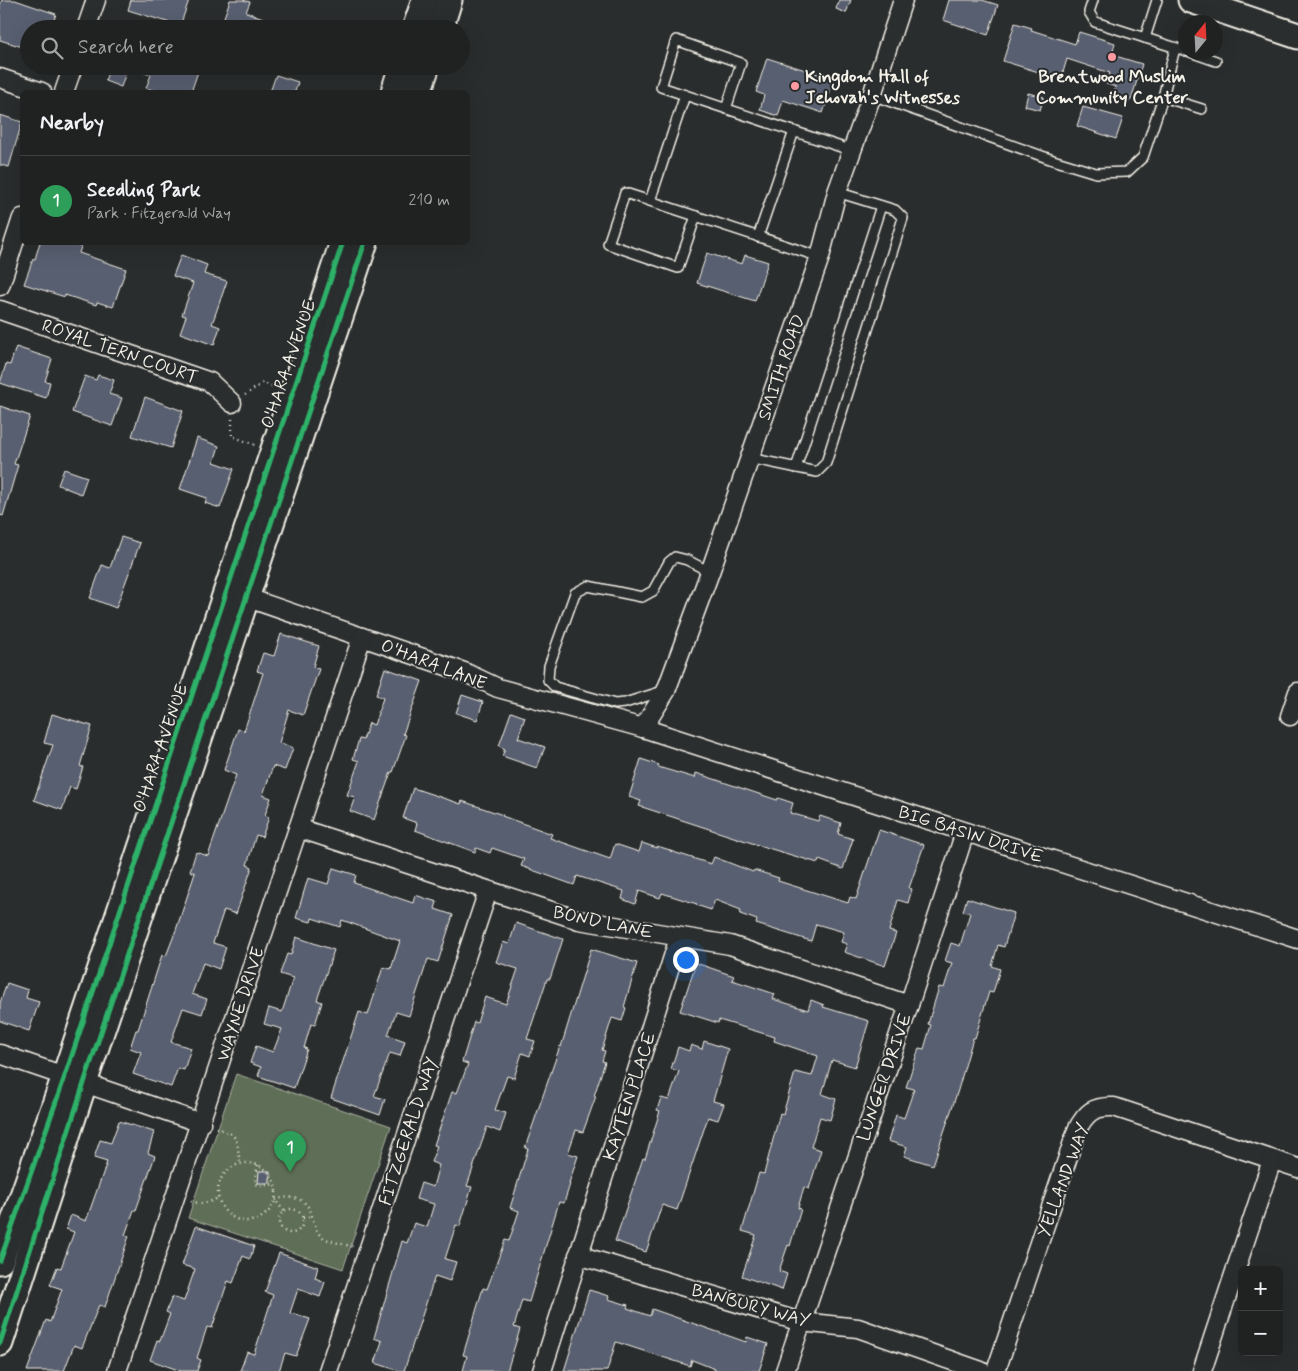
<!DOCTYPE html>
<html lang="en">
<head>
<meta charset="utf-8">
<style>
	body { margin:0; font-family:Mynerve,sans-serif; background:#2d2f2f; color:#f1f3f6 }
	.controls { position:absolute; right:15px; bottom:15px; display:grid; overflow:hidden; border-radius:8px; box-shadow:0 5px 20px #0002 }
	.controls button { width:45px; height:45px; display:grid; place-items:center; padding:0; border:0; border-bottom:1px solid #3d3f40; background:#202222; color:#f1f3f6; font:25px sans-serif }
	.compass { position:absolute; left:1178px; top:15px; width:45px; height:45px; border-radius:50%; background:#202222; box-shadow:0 5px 20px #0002; rotate:18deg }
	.you { position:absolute; left:685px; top:959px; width:18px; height:18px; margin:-12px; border:4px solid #fff; border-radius:50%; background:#1a73e8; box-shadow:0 0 0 8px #1a73e833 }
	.badge { display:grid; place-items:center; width:32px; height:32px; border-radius:50%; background:#ff9aa2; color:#fff; font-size:16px; font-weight:700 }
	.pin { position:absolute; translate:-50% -41px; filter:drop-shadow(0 1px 2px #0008) }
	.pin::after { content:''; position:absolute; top:26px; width:18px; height:15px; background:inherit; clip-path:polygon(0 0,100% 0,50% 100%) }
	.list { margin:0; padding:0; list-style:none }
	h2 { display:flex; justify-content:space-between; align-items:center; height:65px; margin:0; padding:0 20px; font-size:21px }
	h2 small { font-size:16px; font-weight:400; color:#a2a4a5 }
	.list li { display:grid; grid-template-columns:32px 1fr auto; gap:15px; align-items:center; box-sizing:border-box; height:90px; padding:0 20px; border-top:1px solid #3d3f40 }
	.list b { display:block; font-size:19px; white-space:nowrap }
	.list p { margin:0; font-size:16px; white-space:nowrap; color:#a2a4a5 }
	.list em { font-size:16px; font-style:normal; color:#a2a4a5 }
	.icon { flex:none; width:28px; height:28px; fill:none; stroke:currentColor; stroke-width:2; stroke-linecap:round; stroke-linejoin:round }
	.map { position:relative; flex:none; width:1298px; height:1371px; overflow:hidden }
	.search { position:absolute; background:#202222; box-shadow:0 5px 20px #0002; left:20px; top:20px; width:450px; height:55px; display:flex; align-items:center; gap:12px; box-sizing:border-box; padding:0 18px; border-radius:28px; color:#a2a4a5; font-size:19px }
	.panel { position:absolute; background:#202222; box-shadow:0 5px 20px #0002; left:20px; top:90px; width:450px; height:155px; border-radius:8px }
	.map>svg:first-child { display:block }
	.green { fill:#5e6e57; stroke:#a9b0a0 }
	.building { fill:#585f70; stroke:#f4f1e8 }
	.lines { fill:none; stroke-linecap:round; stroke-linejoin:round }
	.lane-casing { stroke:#f4f1e8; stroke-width:12 }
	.street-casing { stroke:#f4f1e8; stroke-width:21 }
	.secondary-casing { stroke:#f4f1e8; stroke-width:29 }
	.path { stroke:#f4f1e8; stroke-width:2.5; stroke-dasharray:1 4; stroke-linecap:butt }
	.lane { stroke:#2a2d2e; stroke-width:9 }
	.street { stroke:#2a2d2e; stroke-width:18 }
	.secondary { stroke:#2a2d2e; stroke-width:25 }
	.cycleway-casing { stroke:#2a2d2e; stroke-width:8 }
	.cycleway { stroke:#2db169; stroke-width:5 }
	.poi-dot { fill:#ff9aa2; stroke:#2a2d2e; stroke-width:2 }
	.labels { text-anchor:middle; stroke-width:4; stroke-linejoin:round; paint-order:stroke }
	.poi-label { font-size:18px; font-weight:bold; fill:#f4f1e8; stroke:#2a2d2e; text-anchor:start }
	.street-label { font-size:18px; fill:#f4f1e8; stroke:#2a2d2e }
</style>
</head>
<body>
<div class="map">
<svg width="1298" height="1371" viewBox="0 0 1298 1371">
	<rect width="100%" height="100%" fill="#2a2d2e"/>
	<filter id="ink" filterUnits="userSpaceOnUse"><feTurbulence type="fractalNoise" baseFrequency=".02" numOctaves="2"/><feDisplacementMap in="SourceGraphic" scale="10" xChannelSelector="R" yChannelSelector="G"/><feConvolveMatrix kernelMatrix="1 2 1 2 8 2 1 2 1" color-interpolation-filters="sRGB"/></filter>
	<g filter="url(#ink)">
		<path class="green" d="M236,1074L391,1126L343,1269L188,1218Z"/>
		<g class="building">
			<path d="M2,0H15L56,14L51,29H29V49L0,40V5Z"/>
			<path d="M131,0H189L180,26L128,10Z"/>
			<path d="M230,0H243L250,2L246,12L289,27L288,29H220Z"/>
			<path d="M839,0H851L846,13L836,9Z"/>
			<path d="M949,0H982L998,5L988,35L943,20Z"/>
			<path d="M1015,23L1032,28L1031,30L1075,44L1079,32L1115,43L1112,55L1142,64L1131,100L1129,101L1113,96L1116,87L1106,84L1110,73L1067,59L1061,79L1003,61Z"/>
			<path d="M767,58L834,79L823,113L783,100L778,116L760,110L764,95L756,92Z"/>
			<path d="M110,66H128L121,87L105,81Z"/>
			<path d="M130,66H200L191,92H159L146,88L151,75L129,68Z"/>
			<path d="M276,75L298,82L295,92H270Z"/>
			<path d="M1028,93L1044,97L1040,110L1025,106Z"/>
			<path d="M1083,107L1123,118L1116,139L1077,126Z"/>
			<path d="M0,115L22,122L9,167L0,165Z"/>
			<path d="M40,242H68L81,247L79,253L126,269L113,307L97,302L96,305L65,295V297L24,284L33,259H35Z"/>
			<path d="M707,253L742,264L745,255L768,262L755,301L697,283Z"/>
			<path d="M181,255L207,265L204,274L227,281L212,324L220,327L214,345L180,333L186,316L182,315L193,283L173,276Z"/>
			<path d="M16,347L52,359L45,381L50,382L46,398L0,383L6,364L10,365Z"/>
			<path d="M98,375L114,380L109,394L122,398L112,426L72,412L85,376L96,380Z"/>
			<path d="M145,397L183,411L171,448L132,436Z"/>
			<path d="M0,406L30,416L14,464L18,465L3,516L0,515Z"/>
			<path d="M197,438L219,446L214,462L234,469L220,508L205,503L207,498L180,489Z"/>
			<path d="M64,469L87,477L81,494L58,485Z"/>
			<path d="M121,537L140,543L116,608L90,598L102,565L110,568Z"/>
			<path d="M281,634L319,646L313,667L319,669L303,715L289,710L279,743L293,748L285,770L273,766L263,795L271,798L265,815L269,817L262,837L256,835L247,865L252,867L236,914L224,910L213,943L226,947L219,969L203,963L192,994L207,999L202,1014L183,1008L171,1042L191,1048L184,1070L178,1068L171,1087L133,1074L141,1052L130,1048L136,1030H138L162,955L166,956L176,930L195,873L190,871L196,852L208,856L236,775L224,770L238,729L244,731L263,673L257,671L263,653L274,656Z"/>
			<path d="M385,668L422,681L403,734L406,735L393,772H391L374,820L350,811L355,797L347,795L359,761L353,759L359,739L363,740L369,723L374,725L383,698L376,695Z"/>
			<path d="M462,695L483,702L477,720L456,713Z"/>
			<path d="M511,712L525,717L518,738L545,747L537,768L502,756L505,749L499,746Z"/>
			<path d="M52,714L92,726L80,766L83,767L76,789L70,787L62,810L34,800L53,745L44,743Z"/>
			<path d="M641,759L659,765L658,767L695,778L696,773L777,800L778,798L793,803L790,813L818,821L820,816L841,823L838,834L853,839L843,869L819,860L818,863L758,845L639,806L641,801L629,797Z"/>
			<path d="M413,788L461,804L462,801L503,815L502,816L552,834L550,838L610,859L615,844L639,852L642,843L657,848V846L670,850V851L711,864L714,857L753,872L754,870L779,878L778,881L848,903L850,897L856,899L879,830L924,845L909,888L912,889L908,903L898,900L889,931L896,933L885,966L844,952L847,944L841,942L844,932L816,924L811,941L756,924L757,920L740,914L741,910L715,900L711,910L696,905L697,904L662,893L660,898L639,891L635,904L622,899L624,891L577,876L574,885L521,866L524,859L492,848L490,853L476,848L475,852L415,830L417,823L403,818Z"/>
			<path d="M333,868L356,875L354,883L413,903L415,895L437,902L435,909L453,915L438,962L428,959L409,1016L396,1012L388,1035L405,1041L400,1056L390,1053L374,1096L385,1099L380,1115L331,1098L359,1012L368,1015L383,967L391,969L400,941L342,920L340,927L312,918L311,922L296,918L308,878L328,884Z"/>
			<path d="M967,898L1014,913L1004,947L998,945L992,966L1000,969L993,993L989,992L975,1038H973L958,1090L933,1165L904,1156L907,1147L888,1141L896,1115L904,1118L914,1089L906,1087L919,1048L924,1049L931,1025L928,1024L939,987L944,988L952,963L945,961L951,943L960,946L970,913L963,911Z"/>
			<path d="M516,923L563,939L550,979H547L527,1039L535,1041L530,1056L522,1053L514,1078L507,1076L495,1110L506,1113L500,1132L487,1127L467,1186L472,1187L460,1226L456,1225L445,1259L456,1262L450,1281L435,1276L404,1371H400L375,1363L382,1341L374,1338L402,1241L407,1243L414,1223L427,1227L434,1204L416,1199L421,1183L433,1187L439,1165L431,1162L437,1146L434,1145L452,1092L457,1093L468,1064L462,1062L474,1022L477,1023L485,997L506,1004L518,969L496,962L503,942L509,944Z"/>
			<path d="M296,937L334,950L317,1000L322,1002L315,1025L311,1024L304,1048L307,1049L294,1088L258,1076L261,1067L250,1063L256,1046L273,1052L282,1029L264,1024L269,1008L282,1012L293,978L280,974L287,954L291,955Z"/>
			<path d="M591,949L637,963L624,1007L626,1008L622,1021L612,1018L602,1050L605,1051L602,1061L605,1062L594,1096H596L583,1132L576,1130L568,1153L578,1156L569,1183L570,1184L564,1203L559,1202L529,1302L522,1300L514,1327L520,1329L507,1371H463L467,1356L463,1355L483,1288L487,1289L505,1240L509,1241L519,1211L510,1208L528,1149L525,1148L560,1046L561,1047Z"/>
			<path d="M696,963L734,976L732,980L775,994L773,999L808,1010L811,1000L824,1005L823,1007L869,1021L855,1067L832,1060L822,1094L836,1099L830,1120L820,1117L811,1147L821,1150L809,1189L804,1187L798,1208L801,1209L790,1246L788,1245L779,1271L787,1274L782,1290L742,1276L756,1235L742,1231L759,1173L764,1174L780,1113L783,1114L795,1072L812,1076L818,1056L774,1041L775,1037L719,1020L718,1023L680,1011Z"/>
			<path d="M7,983L28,990L26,998L39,1002L29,1031L0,1021V1003Z"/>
			<path d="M704,1041L728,1049L713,1101L724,1104L718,1120L708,1117L677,1210L662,1205L646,1252L615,1241L643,1158L645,1159L660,1111L657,1110L661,1098L669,1100L679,1071L671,1069L678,1047L689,1051L691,1045L702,1049Z"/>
			<path d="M119,1121L154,1132L148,1153L155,1156L136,1210H134L125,1235L129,1236L105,1307L99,1305L82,1348L74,1345L64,1371H27L46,1320L50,1322L62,1289L50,1285L57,1267L61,1268L74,1232L66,1229L71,1215L86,1221L107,1162L94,1158L100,1140L111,1143Z"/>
			<path d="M259,1171H270V1183H258Z"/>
			<path d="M196,1226L254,1246L250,1259L243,1256L233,1283L228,1281L212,1328L207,1327L197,1358L201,1360L197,1371H181L150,1360L157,1340L160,1341L170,1314L166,1312L172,1297L184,1301L195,1269L182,1265Z"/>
			<path d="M279,1253L318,1267L315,1278L325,1282L320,1297L298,1289L290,1313L310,1319L296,1356L285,1353L279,1371H240L247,1352L254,1354L273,1295L265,1292Z"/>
			<path d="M589,1290L609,1296L608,1299L628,1305L627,1308L650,1316L652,1309L746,1342L747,1337L768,1344L759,1371H714L715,1369L692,1360L690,1366L616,1342L607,1371H564Z"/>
		</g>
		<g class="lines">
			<defs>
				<g id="lane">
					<path d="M1093,0L1089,12L1095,22L1186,51"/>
					<path d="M1145,38L1157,0"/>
					<path d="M1175,48L1163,97L1202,109"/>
					<path d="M1190,52L1216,61"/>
					<path d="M685,95L650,201L820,257"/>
					<path d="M872,95L1053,160L1096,173L1127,172L1143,157L1163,97"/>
					<path d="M726,109L741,63L676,40L661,87L853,151"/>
					<path d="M650,201L625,193L608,244L678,268L696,216"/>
					<path d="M758,237L794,131"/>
					<path d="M749,458L817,472L826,463L903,218L895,210L837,192"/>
					<path d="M796,468L881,206"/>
					<path d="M663,691L625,703L615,704L555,687L548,680L549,666L575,593L588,586L642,597L653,591L669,562L675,557L687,560L710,572"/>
				</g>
				<g id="street">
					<path d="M86,29L96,0"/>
					<path d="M0,78L42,92"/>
					<path d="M64,92L73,66"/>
					<path d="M0,286L22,218"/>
					<path d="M0,310L210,382L232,403"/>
					<path d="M236,594L464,672L498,688L643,728L1298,939"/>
					<path d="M1290,716L1298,692"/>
					<path d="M643,728L666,691L710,572L820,257L837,192L872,95L903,0"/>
					<path d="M298,828L579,920L730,945L909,1005"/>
					<path d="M0,1054L201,1123"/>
					<path d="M578,1255L801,1322L858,1328L981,1371"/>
					<path d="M117,1371L362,637"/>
					<path d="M328,1371L488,891"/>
					<path d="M542,1371L679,938"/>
					<path d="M785,1371L909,1005L965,832"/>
					<path d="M996,1371L1077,1130C1086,1112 1094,1106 1114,1107L1298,1168"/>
					<path d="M1202,1371L1272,1160"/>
				</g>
				<g id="secondary">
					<path d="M1191,0L1298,36"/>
					<path d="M415,29L425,0"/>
					<path d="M440,29L449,0"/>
					<path d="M394,92L402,66"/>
					<path d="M418,92L427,66"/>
					<path d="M0,1261L65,1076L343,242"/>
					<path d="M0,1343L84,1083L365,242"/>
				</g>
			</defs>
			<use href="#lane" class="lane-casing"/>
			<use href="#street" class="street-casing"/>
			<use href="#secondary" class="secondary-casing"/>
			<g class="path">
				<path d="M245,395L263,383L275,387"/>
				<path d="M232,419V436L255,445"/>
				<path d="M216,1128C241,1135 236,1141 240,1163"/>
				<circle cx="247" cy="1192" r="29"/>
				<path d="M258,1165L255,1178L256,1184L262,1186L274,1184"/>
				<path d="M191,1201C201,1205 208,1203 218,1198"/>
				<circle cx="291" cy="1221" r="12"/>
				<path d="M284,1211L275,1200C291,1194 308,1198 312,1216C314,1223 315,1230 320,1235C328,1242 344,1244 354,1247"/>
				<path d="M303,1218L312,1216"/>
			</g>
			<use href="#lane" class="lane"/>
			<use href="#street" class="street"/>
			<use href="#secondary" class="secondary"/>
			<defs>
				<g id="cycleway">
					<path d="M0,1261L65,1076L343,242"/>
					<path d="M0,1343L84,1083L365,242"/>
				</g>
			</defs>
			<use href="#cycleway" class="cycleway-casing"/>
			<use href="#cycleway" class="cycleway"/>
		</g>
	</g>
	<g class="poi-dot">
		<circle cx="1112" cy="57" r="5"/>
		<circle cx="795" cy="86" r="5"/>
	</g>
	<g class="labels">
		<g class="poi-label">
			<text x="805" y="82">Kingdom Hall of<tspan x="805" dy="21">Jehovah's Witnesses</tspan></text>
			<text x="1112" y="82" text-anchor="middle">Brentwood Muslim<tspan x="1112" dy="21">Community Center</tspan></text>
		</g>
		<g class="street-label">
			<text transform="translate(120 351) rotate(19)" y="6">ROYAL TERN COURT</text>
			<text transform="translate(288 364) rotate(-71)" y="6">O'HARA AVENUE</text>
			<text transform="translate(781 367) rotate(-71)" y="6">SMITH ROAD</text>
			<text transform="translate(434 664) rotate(21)" y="6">O'HARA LANE</text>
			<text transform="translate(160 748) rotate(-71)" y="6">O'HARA AVENUE</text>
			<text transform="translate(971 834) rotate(18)" y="6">BIG BASIN DRIVE</text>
			<text transform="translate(603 922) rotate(12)" y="6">BOND LANE</text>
			<text transform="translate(240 1004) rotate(-72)" y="6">WAYNE DRIVE</text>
			<text transform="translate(884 1077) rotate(-71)" y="6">LUNGER DRIVE</text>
			<text transform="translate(629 1096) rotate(-72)" y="6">KAYTEN PLACE</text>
			<text transform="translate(408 1131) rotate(-72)" y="6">FITZGERALD WAY</text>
			<text transform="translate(1063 1180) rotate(-70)" y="6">YELLAND WAY</text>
			<text transform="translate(751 1305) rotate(15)" y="6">BANBURY WAY</text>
		</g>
	</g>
</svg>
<div class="controls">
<button>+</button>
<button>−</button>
</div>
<svg class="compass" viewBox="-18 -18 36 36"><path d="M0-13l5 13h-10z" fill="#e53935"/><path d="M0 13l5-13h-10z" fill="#a2a4a5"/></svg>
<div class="you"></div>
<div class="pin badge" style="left:290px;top:1172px;background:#2e9e5b">1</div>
<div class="search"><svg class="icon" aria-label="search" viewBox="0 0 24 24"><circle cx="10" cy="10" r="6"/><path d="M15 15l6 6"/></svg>Search here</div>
<section class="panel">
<h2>Nearby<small></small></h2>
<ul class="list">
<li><span class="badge" style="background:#2e9e5b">1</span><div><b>Seedling Park</b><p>Park · Fitzgerald Way</p></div><em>210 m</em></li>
</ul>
</section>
</div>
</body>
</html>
